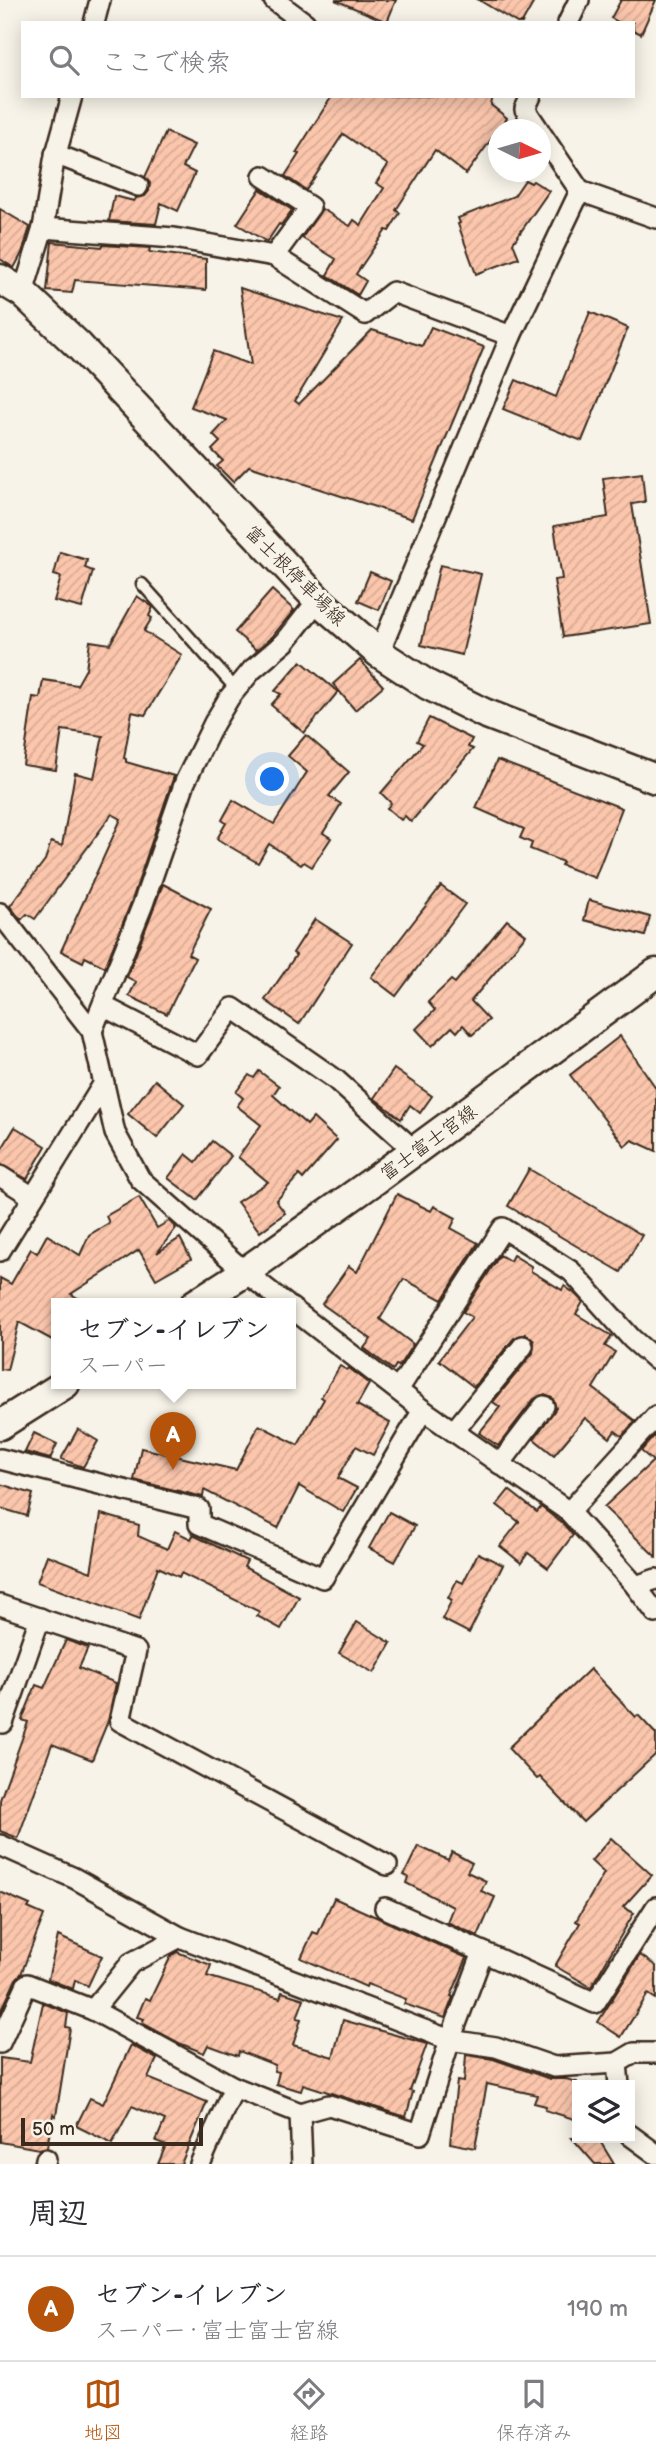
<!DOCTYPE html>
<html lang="ja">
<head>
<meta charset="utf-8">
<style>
	body { margin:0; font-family:"Balsamiq Sans","Klee One",sans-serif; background:#f7f7f7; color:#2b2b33 }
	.controls { position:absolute; right:21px; bottom:21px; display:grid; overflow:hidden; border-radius:0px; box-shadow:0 4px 18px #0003 }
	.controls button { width:63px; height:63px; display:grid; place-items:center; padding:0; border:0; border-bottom:2px solid #e1e1e2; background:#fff; color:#2b2b33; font:35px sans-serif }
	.compass { position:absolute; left:488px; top:119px; width:63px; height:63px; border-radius:50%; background:#fff; box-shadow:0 4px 18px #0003; rotate:95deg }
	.scale { position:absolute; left:21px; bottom:18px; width:182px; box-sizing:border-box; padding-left:7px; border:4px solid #3b2a1e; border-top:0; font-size:19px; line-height:24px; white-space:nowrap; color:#3b2a1e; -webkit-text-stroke:5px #f7f3e8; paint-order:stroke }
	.you { position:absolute; left:273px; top:780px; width:24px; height:24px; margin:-18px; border:5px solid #fff; border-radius:50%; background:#1a73e8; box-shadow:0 0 0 10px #1a73e833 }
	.badge { display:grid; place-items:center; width:46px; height:46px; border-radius:50%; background:#b45309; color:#fff; font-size:23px; font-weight:700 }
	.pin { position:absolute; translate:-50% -58px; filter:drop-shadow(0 2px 4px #0008) }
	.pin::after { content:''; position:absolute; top:37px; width:24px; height:21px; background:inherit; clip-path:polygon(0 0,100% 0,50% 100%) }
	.popup { position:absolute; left:51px; top:1298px; width:245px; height:91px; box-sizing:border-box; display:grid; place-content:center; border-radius:0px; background:#fff; filter:drop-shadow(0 2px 5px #0005); font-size:23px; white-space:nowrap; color:#7c7c81 }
	.popup b { font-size:26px; color:#2b2b33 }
	.popup::after { content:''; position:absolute; left:50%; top:100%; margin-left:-14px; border:14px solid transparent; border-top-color:#fff }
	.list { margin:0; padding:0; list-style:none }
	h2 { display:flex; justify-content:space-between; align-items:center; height:91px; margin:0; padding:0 28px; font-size:30px }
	h2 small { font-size:23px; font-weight:400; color:#7c7c81 }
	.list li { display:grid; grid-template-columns:46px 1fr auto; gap:21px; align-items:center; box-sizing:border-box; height:105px; padding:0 28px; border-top:2px solid #e1e1e2 }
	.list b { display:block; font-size:26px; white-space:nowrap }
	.list p { margin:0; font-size:23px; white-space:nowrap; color:#7c7c81 }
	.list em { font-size:23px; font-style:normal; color:#7c7c81 }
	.icon { flex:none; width:38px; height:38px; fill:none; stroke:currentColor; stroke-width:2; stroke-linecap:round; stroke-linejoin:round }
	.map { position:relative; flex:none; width:656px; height:2164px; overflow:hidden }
	.search { position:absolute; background:#fff; box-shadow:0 4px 18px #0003; left:21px; right:21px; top:21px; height:77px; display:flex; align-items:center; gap:18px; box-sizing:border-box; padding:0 24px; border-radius:0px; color:#7c7c81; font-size:26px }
	.sheet { height:196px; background:#fff }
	nav { display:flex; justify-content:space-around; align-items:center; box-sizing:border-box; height:98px; border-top:2px solid #e1e1e2; background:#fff; font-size:19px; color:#7c7c81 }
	nav a { display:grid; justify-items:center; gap:4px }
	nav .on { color:#b45309 }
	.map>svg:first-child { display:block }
	.building { fill:url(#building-hatch); stroke:#3b2a1e; stroke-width:2 }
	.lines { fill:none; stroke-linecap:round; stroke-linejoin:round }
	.lane-casing { stroke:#3b2a1e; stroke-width:15 }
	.street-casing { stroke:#3b2a1e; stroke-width:24 }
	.secondary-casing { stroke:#3b2a1e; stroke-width:33 }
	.lane { stroke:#f7f3e8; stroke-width:10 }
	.street { stroke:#f7f3e8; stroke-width:19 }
	.secondary { stroke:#f7f3e8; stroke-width:28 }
	.labels { text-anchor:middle; stroke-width:6; stroke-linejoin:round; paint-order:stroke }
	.street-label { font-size:19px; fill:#3b2a1e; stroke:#f7f3e8 }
</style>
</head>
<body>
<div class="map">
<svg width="656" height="2164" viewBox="0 0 656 2164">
	<defs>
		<pattern id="building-hatch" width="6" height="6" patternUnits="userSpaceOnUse" patternTransform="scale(1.75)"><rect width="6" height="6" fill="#fbc6ac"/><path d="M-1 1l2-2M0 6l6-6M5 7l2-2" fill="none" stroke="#d8aa94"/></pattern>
	</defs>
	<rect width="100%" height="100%" fill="#f7f3e8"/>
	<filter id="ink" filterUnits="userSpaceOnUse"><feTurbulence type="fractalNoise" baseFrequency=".0143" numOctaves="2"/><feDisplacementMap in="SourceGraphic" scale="14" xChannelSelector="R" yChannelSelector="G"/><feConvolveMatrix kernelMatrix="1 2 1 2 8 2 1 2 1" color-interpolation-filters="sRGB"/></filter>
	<g filter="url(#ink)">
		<g class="building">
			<path d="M335,0H396L387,22Z"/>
			<path d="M479,0H535L522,23H517Z"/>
			<path d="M621,0H656L641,34L633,30V23H620L611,18Z"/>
			<path d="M332,96H493L491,105L507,118L466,174L435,150L396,210L400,213L389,231L386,230L356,274L366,281L358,295L327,275L336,259L302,238L322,209L350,226L354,220L361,225L384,188L376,183L388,165L343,134L306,190L285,176L299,154L296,153Z"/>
			<path d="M166,132L194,145L183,167L195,173L178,211L161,203L156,224L109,221L114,196L134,201L136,198L145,196L149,191L150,183L145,177Z"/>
			<path d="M525,180L531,183L533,181L549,191L513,243L519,258L476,274L458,224L460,223L458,218L514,196Z"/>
			<path d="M260,189L292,210L281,225L279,224L267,242L237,224Z"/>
			<path d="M0,209L30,227L22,253L14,268L0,259Z"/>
			<path d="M52,242L102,247L103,245L150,248L149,252L206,259V290L75,280L72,293L47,291Z"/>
			<path d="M240,288L343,321L295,401L299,404L372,330L422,346L431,327L484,347L412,519L249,466L233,482L217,466L223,461L212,450L220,442L213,435L227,420L191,407L213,351L251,365Z"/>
			<path d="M590,312L628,328L582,441L503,409L516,380L556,397Z"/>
			<path d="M642,473L645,502L632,504L651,624L563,637L554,580L562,579L554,526L608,517L603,478Z"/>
			<path d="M60,552L87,560L85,568L93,571L82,608L54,601L61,577L54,575Z"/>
			<path d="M440,565L481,574L462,655L421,645Z"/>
			<path d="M370,572L391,581L379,610L358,601Z"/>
			<path d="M272,590L294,610L273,636L256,650L235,632Z"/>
			<path d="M137,596L153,607L149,616L152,618L144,631L182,655L145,715L132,712L124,758L126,759V762L174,776L132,900L105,967L85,957L83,962L61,951L121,819L112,814L35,919L27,914L21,920L10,906L45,860L51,842L62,846L75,773L94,778L103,736L62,730L56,770L23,765L33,697L40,698L43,680L77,685L86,669L90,641L110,644Z"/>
			<path d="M360,660L383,686L355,710L333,684Z"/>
			<path d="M301,661L338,692L304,733L271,705L281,694L275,691Z"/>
			<path d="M429,718L472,739L468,747L473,749L411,822L405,816L401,820L387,808L391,803L381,793L423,744L417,741Z"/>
			<path d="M306,735L349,772L329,796L341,804L323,833L331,838L312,867L304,862L301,865L269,844L258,863L217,839L226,823L222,820L233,800L274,824L307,772L288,756Z"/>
			<path d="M497,760L622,808L595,878L561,865L563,862L530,849L532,843L520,838L524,829L476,808Z"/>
			<path d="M163,884L211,909L188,954L195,958L167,1014L129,996L136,982L127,977Z"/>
			<path d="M441,886L465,904L396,996L371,977Z"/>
			<path d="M589,900L650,917L645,936L584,920Z"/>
			<path d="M315,919L352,943L299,1024L265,1000L296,955L293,953Z"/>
			<path d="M507,920L526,935L471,1001L489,1020L472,1035L463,1025L457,1032L452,1027L432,1046L416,1029L435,1010L428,1002L451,980L455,983Z"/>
			<path d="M620,1036L656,1088V1151L632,1140L625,1146L570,1075Z"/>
			<path d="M394,1069L432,1096L420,1113L410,1105L401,1119L374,1098Z"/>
			<path d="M259,1071L279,1086L273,1095L307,1125L313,1118L337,1140L303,1179L299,1175L276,1201L285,1213L260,1232L237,1202L268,1182L238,1157L261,1125L237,1106L243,1098L236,1092L249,1075L254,1078Z"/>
			<path d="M155,1080L184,1104L157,1138L128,1114Z"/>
			<path d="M15,1127L46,1146L27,1179L0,1164V1152Z"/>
			<path d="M212,1141L231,1156L197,1200L168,1178L186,1154L196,1162Z"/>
			<path d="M529,1169L642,1235L621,1272L508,1206Z"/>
			<path d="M397,1194L431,1211L434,1206L456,1218L451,1228L478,1243L442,1300L404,1279L380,1319L413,1344L399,1366L396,1365L393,1370L364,1348L371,1339L322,1304L349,1266L357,1272Z"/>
			<path d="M139,1197L157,1228L169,1221L176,1228L157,1253L180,1238L191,1259L156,1279L139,1250L71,1294L88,1304H56V1342L19,1322L7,1370L0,1369V1278L11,1284L31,1249L37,1253L47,1235L80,1255L89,1235L109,1223L106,1216Z"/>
			<path d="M500,1255L510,1261L513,1255L531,1266V1271L562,1290L564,1286L574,1293L583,1302L576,1314L612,1336L605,1346L615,1352L593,1388L635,1421L622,1436L615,1431L610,1438L585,1418L554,1455L534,1439L556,1408L552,1397L545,1394L534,1399L498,1446L479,1433L500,1407L493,1402L533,1353L534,1341L526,1334L514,1338L474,1387L439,1360L472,1317L463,1312Z"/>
			<path d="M340,1366L347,1370L349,1368L369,1384L357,1405L390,1423L373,1455L356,1446L338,1478L357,1488L343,1512L299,1486L278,1528L204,1490L203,1497L134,1480L141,1448L236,1470L259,1425L298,1445L324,1399L321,1397Z"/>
			<path d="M78,1429L98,1441L83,1467L61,1459Z"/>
			<path d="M34,1433L57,1444L50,1459L25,1452Z"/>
			<path d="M654,1436L656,1438V1557L604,1507L653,1461L641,1451Z"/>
			<path d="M0,1484L33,1494L27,1516L0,1508Z"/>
			<path d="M509,1490L537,1512L541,1507L563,1524L573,1535L548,1568L528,1553L521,1563L500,1546L519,1522L497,1505Z"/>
			<path d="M389,1512L415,1526L395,1562L369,1548Z"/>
			<path d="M101,1514L139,1525L138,1536L167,1549L175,1531L191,1539L193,1535L247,1561L244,1567L299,1597L281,1629L257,1616L260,1612L181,1573L179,1577L158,1567L139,1620L37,1582L47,1555L91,1572Z"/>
			<path d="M478,1553L503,1565L469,1633L442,1619L452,1600L448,1598L457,1580L463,1583Z"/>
			<path d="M357,1622L391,1643L374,1673L339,1653Z"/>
			<path d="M66,1640L88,1648L79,1668L116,1683L108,1721L92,1760L52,1744L18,1838L0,1831V1800L28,1722L22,1720L36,1685L44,1688Z"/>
			<path d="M590,1669L636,1717L638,1715L656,1734V1754L583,1822L540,1777L537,1779L508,1748Z"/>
			<path d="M611,1838L652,1875L623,1907L634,1913L591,1987L555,1966L580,1923L576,1921L604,1873L591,1861Z"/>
			<path d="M418,1846L448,1860L452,1852L472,1863L467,1872L486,1881L481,1891L495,1897L478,1936L447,1922L453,1907L406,1883L408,1877L404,1875Z"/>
			<path d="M0,1892L30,1905L28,1908L44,1915L21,1974L16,1979L0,2014Z"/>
			<path d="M334,1898L467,1958L451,1996L453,1997L445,2018L404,2004L406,1999L367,1984L366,1987L301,1958L313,1932L318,1934Z"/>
			<path d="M58,1936L102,1956L88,1986L75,1980L73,1989L48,1979Z"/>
			<path d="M177,1952L211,1965L207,1976L280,1998L282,1992L304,1999L297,2018L301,2019L293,2045L333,2057L343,2020L427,2044L410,2091L413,2092L406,2117L303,2084L301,2091L276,2084L279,2072L274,2071L275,2065L239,2051L238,2056L208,2045L204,2053L179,2043L142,2023L144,2019L137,2017L145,1998L150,2000L171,1956Z"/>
			<path d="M640,1955L656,1966V1999L648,1994L621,2037L598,2022Z"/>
			<path d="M43,2003L68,2013L66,2027L70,2028L56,2116L53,2114L47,2147L39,2149L0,2142V2058L30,2062Z"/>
			<path d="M131,2045L157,2059L148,2078L207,2102L181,2164H158L166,2145L156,2141L165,2120L132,2106L112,2144L76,2126L90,2098L103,2104Z"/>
			<path d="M466,2055L493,2059L550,2079H566L577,2082V2120L545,2110L546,2106L534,2103L537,2095L487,2084L475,2148L450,2143L457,2081L464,2082Z"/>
			<path d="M572,2138H598L614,2164H595Z"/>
		</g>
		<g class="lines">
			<defs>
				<path id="lane" d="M142,584L236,689"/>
				<g id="street">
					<path d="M274,0L305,23"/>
					<path d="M94,23L100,0"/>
					<path d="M568,23L579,0"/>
					<path d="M531,96L525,109L539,130"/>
					<path d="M540,132L580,191L656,218"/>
					<path d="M55,154L138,186"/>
					<path d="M263,176L310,207L274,256"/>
					<path d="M43,228L174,238L274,256L365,314L393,292L511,336"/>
					<path d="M23,293L43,228L54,161L72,96"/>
					<path d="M379,653L511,336L580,191"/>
					<path d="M0,913L92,1031L115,1133L140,1179L245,1272L286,1304"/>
					<path d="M103,1006L198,1055L233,1008L335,1079L415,1151"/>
					<path d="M92,1031L143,904L185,782L214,723L229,698L252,670L285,642L318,600"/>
					<path d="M0,1176L33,1197"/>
					<path d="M0,1251L104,1083"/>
					<path d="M290,1307L423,1410L569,1512L634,1584L656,1613"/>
					<path d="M398,1390L503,1228L571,1271L632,1339L656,1360"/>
					<path d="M454,1431L523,1346"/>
					<path d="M0,1459L199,1509V1524L323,1578L423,1410"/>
					<path d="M500,1464L544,1406"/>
					<path d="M569,1512L656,1416"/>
					<path d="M636,1586L656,1579"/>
					<path d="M0,1605L136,1651L120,1721L387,1865"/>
					<path d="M3,1723L40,1618"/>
					<path d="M0,1845L74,1878L180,1937"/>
					<path d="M385,1908L483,1952"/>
					<path d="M93,2010L131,1963L180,1937L450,2040L496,2047L554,2067L617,2063L634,2053H656"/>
					<path d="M0,2043L27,1984L93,2010L234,2087L300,2113"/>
					<path d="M617,2063L619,2085"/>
					<path d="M630,2135L656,2154"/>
					<path d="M45,2164L46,2159"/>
					<path d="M200,2164L234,2087"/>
					<path d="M302,2164L300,2113L329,2105L420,2134L450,2040L483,1952L595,2003L656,1907"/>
				</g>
				<g id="secondary">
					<path d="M0,279L23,293L79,346L318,600L379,653L428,685L484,713L656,779"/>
					<path d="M195,1304L245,1272L375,1180L656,973"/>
					<path d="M0,1425L65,1384"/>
				</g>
			</defs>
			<use href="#lane" class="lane-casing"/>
			<use href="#street" class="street-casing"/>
			<use href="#secondary" class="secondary-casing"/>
			<use href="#lane" class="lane"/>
			<use href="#street" class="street"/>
			<use href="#secondary" class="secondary"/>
		</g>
	</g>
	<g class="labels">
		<g class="street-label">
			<text transform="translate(296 575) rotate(45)" y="7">富士根停車場線</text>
			<text transform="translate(428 1142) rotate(-36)" y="7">富士富士宮線</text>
		</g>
	</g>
</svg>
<div class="controls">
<button><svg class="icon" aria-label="layers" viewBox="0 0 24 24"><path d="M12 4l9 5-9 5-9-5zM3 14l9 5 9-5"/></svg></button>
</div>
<svg class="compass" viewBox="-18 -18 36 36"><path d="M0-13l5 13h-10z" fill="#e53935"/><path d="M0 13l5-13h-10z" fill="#7c7c81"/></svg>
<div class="scale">50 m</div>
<div class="you"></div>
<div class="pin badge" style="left:173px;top:1470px">A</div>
<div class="popup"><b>セブン-イレブン</b>スーパー</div>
<div class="search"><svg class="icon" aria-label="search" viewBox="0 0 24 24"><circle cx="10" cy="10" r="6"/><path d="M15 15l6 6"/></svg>ここで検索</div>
</div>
<section class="sheet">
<h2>周辺<small></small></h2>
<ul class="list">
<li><span class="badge">A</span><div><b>セブン-イレブン</b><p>スーパー · 富士富士宮線</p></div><em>190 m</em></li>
</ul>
</section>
<nav>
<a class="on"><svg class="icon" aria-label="map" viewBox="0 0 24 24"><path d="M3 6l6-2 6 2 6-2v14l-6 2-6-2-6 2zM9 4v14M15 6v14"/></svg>地図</a>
<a><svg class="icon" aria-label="directions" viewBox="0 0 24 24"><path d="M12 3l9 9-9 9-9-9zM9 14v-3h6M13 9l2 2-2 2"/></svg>経路</a>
<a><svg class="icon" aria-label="saved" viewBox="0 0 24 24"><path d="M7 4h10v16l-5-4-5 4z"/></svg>保存済み</a>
</nav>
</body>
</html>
